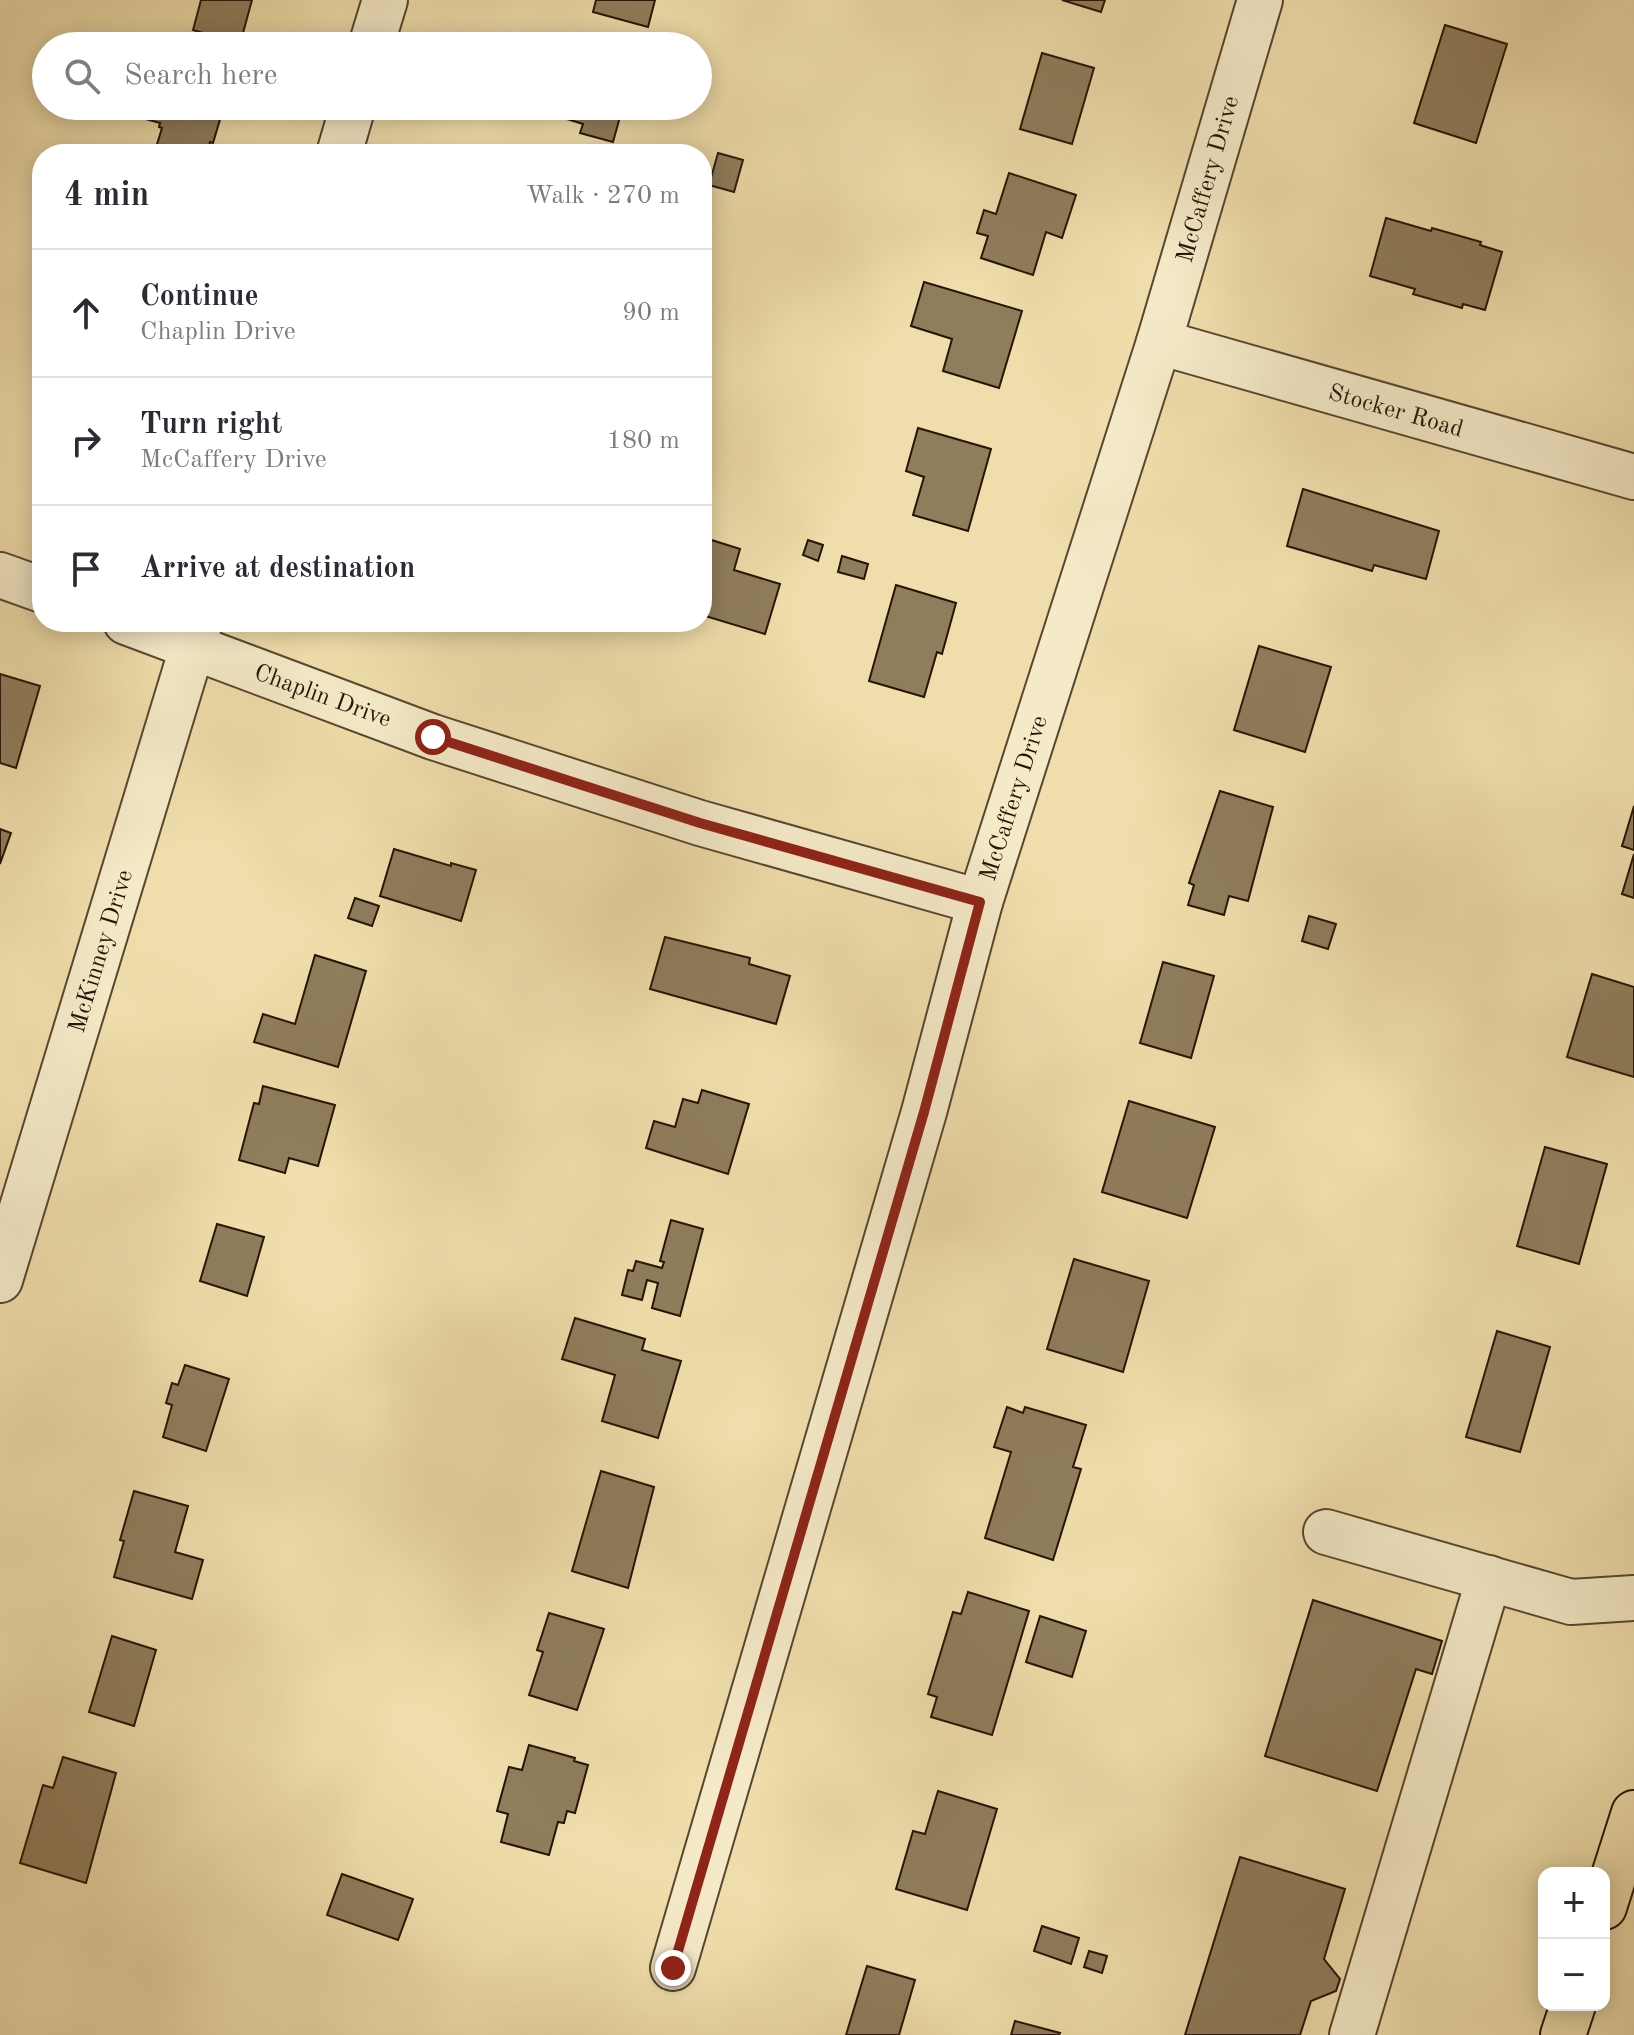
<!DOCTYPE html>
<html lang="en">
<head>
<meta charset="utf-8">
<style>
	body { margin:0; font-family:"Old Standard TT",serif; background:#f7f7f7; color:#2b2b33 }
	.controls { position:absolute; right:24px; bottom:24px; display:grid; overflow:hidden; border-radius:16px; box-shadow:0 4px 20px #0003 }
	.controls button { width:72px; height:72px; display:grid; place-items:center; padding:0; border:0; border-bottom:2px solid #e1e1e2; background:#fff; color:#2b2b33; font:40px sans-serif }
	.stop { position:absolute; width:24px; height:24px; margin:-18px; border:6px solid #8f2418; border-radius:50%; background:#fff }
	.stop.end { background:#8f2418; border-color:#fff; box-shadow:0 2px 8px #0008 }
	.list { margin:0; padding:0; list-style:none }
	h2 { display:flex; justify-content:space-between; align-items:center; height:104px; margin:0; padding:0 32px; font-size:34px }
	h2 small { font-size:26px; font-weight:400; color:#7c7c81 }
	.list li { display:grid; grid-template-columns:52px 1fr auto; gap:24px; align-items:center; box-sizing:border-box; height:128px; padding:0 32px; border-top:2px solid #e1e1e2 }
	.list b { display:block; font-size:30px; white-space:nowrap }
	.list p { margin:0; font-size:26px; white-space:nowrap; color:#7c7c81 }
	.list em { font-size:26px; font-style:normal; color:#7c7c81 }
	.icon { flex:none; width:44px; height:44px; fill:none; stroke:currentColor; stroke-width:2; stroke-linecap:round; stroke-linejoin:round }
	.map { position:relative; flex:none; width:1634px; height:2035px; overflow:hidden }
	.search { position:absolute; background:#fff; box-shadow:0 4px 20px #0003; left:32px; top:32px; width:680px; height:88px; display:flex; align-items:center; gap:20px; box-sizing:border-box; padding:0 28px; border-radius:44px; color:#7c7c81; font-size:30px }
	.panel { position:absolute; background:#fff; box-shadow:0 4px 20px #0003; left:32px; top:144px; width:680px; height:488px; border-radius:32px }
	.map>svg:first-child { display:block }
	.building { fill:#8f7d5c; stroke:#261407; stroke-width:2 }
	.lines { fill:none; stroke-linecap:round; stroke-linejoin:round }
	.minor-casing { stroke:#584630; stroke-width:48 }
	.major-casing { stroke:#261407; stroke-width:48 }
	.minor { stroke:#f5eac8; stroke-width:44 }
	.major { stroke:#efdeab; stroke-width:44 }
	.route { stroke:#8f2418; stroke-width:10 }
	.labels { text-anchor:middle; stroke-width:7; stroke-linejoin:round; paint-order:stroke }
	.street-label { font-size:24px; fill:#261407; stroke:#f5eac8 }
</style>
</head>
<body>
<div class="map">
<svg width="1634" height="2035" viewBox="0 0 1634 2035">
	<rect width="100%" height="100%" fill="#efdeab"/>
	<filter id="stains"><feTurbulence type="fractalNoise" baseFrequency=".0025" numOctaves="4"/><feColorMatrix values="0 0 0 0 .2 0 0 0 0 .09 0 0 0 0 .02 0 0 0 .5 -.17"/></filter>
	<radialGradient id="worn" r=".72"><stop offset=".6" stop-color="#630" stop-opacity="0"/><stop offset="1" stop-color="#630" stop-opacity=".3"/></radialGradient>
	<g class="building">
		<path d="M201,0H252L240,44L193,30Z"/>
		<path d="M596,0H655L648,27L593,12Z"/>
		<path d="M1062,0H1105L1101,12Z"/>
		<path d="M1445,25L1507,44L1476,143L1414,123Z"/>
		<path d="M1042,53L1094,68L1072,144L1020,129Z"/>
		<path d="M138,106H224L213,143L210,142L207,154H154L162,128L159,127L160,123L135,116Z"/>
		<path d="M554,106H623L613,142L580,133L583,124L551,114Z"/>
		<path d="M718,153L743,160L734,192L709,185Z"/>
		<path d="M1009,173L1076,195L1062,238L1046,232L1033,275L981,258L988,236L977,233L984,210L996,214Z"/>
		<path d="M1386,218L1431,231L1432,228L1481,242L1480,245L1502,252L1485,310L1463,304L1462,308L1413,294L1415,289L1370,276Z"/>
		<path d="M924,282L1022,311L999,388L943,371L952,339L911,326Z"/>
		<path d="M918,428L991,449L968,531L913,515L924,477L906,471Z"/>
		<path d="M1303,489L1439,531L1426,579L1374,565L1372,571L1287,546Z"/>
		<path d="M702,537L740,549L734,570L780,584L765,634L702,615Z"/>
		<path d="M808,540L823,545L818,561L803,555Z"/>
		<path d="M842,556L868,564L864,579L838,572Z"/>
		<path d="M896,585L956,603L942,654L937,652L924,697L869,681Z"/>
		<path d="M1259,646L1331,667L1305,752L1234,730Z"/>
		<path d="M0,674L40,686L16,768L0,763Z"/>
		<path d="M1220,791L1273,807L1248,901L1229,896L1224,915L1188,905L1194,885L1189,883Z"/>
		<path d="M1634,806V850L1622,846Z"/>
		<path d="M0,829L11,833L0,864Z"/>
		<path d="M394,849L451,866V863L476,870L461,921L380,896Z"/>
		<path d="M1634,854V898L1622,894Z"/>
		<path d="M355,898L379,906L372,926L348,918Z"/>
		<path d="M1309,916L1336,924L1328,949L1302,941Z"/>
		<path d="M665,937L750,958L749,964L790,976L776,1024L650,989Z"/>
		<path d="M315,955L366,971L338,1067L254,1042L263,1014L295,1024Z"/>
		<path d="M1163,962L1214,976L1191,1058L1140,1043Z"/>
		<path d="M1592,974L1634,987V1077L1567,1057Z"/>
		<path d="M263,1086L335,1105L318,1166L289,1158L285,1173L239,1160L254,1103L259,1104Z"/>
		<path d="M702,1090L749,1104L728,1174L646,1148L654,1121L675,1127L683,1099L698,1103Z"/>
		<path d="M1129,1101L1215,1127L1187,1218L1102,1192Z"/>
		<path d="M1545,1147L1607,1164L1579,1264L1517,1246Z"/>
		<path d="M671,1220L703,1229L680,1316L652,1308L658,1283L647,1280L642,1300L622,1295L628,1270L633,1271L636,1261L662,1268L664,1262L660,1261Z"/>
		<path d="M217,1224L264,1237L247,1296L200,1281Z"/>
		<path d="M1074,1259L1149,1281L1123,1372L1047,1349Z"/>
		<path d="M575,1318L645,1339L642,1350L681,1361L658,1438L602,1421L615,1375L562,1359Z"/>
		<path d="M1497,1331L1550,1347L1520,1452L1466,1437Z"/>
		<path d="M185,1365L229,1379L206,1451L163,1437L172,1405L166,1403L172,1383L178,1385Z"/>
		<path d="M1007,1407L1023,1413L1025,1407L1086,1425L1073,1467L1081,1469L1053,1560L985,1538L1011,1452L994,1447Z"/>
		<path d="M601,1471L654,1487L628,1588L572,1571Z"/>
		<path d="M134,1491L188,1506L175,1552L203,1560L192,1599L114,1577L124,1541L120,1540Z"/>
		<path d="M968,1592L1029,1611L992,1735L931,1717L937,1697L928,1694L953,1612L961,1614Z"/>
		<path d="M1313,1600L1442,1641L1432,1674L1416,1669L1377,1791L1265,1756Z"/>
		<path d="M549,1613L604,1629L577,1710L529,1695L543,1652L537,1650Z"/>
		<path d="M1040,1616L1086,1631L1072,1677L1026,1662Z"/>
		<path d="M112,1636L156,1650L134,1726L89,1712Z"/>
		<path d="M529,1745L575,1758L574,1761L588,1765L575,1813L567,1811L564,1823L558,1822L549,1855L501,1842L508,1814L497,1811L509,1767L522,1770Z"/>
		<path d="M63,1757L116,1773L86,1883L20,1863L43,1785L53,1788Z"/>
		<path d="M938,1791L997,1809L967,1910L896,1889L913,1831L925,1834Z"/>
		<path d="M1240,1857L1345,1889L1324,1959L1340,1979L1336,1991L1311,2001L1300,2035H1185Z"/>
		<path d="M342,1874L413,1899L398,1940L327,1915Z"/>
		<path d="M1042,1926L1079,1938L1071,1964L1034,1951Z"/>
		<path d="M1089,1951L1107,1956L1102,1973L1084,1967Z"/>
		<path d="M867,1966L915,1980L899,2035H846Z"/>
		<path d="M1015,2021L1060,2033L1059,2035H1011Z"/>
	</g>
	<g class="lines">
		<defs>
			<g id="minor">
				<path d="M371,46L385,0"/>
				<path d="M339,154L353,106"/>
				<path d="M1159,342L1634,477"/>
				<path d="M0,575L42,590"/>
				<path d="M126,622L433,737L700,823L980,902"/>
				<path d="M0,1280L200,622"/>
				<path d="M1326,1532L1571,1602L1634,1598"/>
				<path d="M673,1968L924,1112L980,902L1159,342L1260,0"/>
				<path d="M1352,2035L1489,1578"/>
			</g>
			<g id="major">
				<path d="M1604,1907L1634,1813"/>
				<path d="M1563,2035L1573,2005"/>
			</g>
		</defs>
		<use href="#minor" class="minor-casing"/>
		<use href="#major" class="major-casing"/>
		<use href="#minor" class="minor"/>
		<use href="#major" class="major"/>
	</g>
	<g class="lines">
		<path class="route" d="M433,737L700,823L980,902L924,1112L673,1968"/>
	</g>
	<g class="labels">
		<g class="street-label">
			<text transform="translate(1207 179) rotate(-74)" y="8">McCaffery Drive</text>
			<text transform="translate(1396 410) rotate(16)" y="8">Stocker Road</text>
			<text transform="translate(323 695) rotate(20)" y="8">Chaplin Drive</text>
			<text transform="translate(1013 798) rotate(-72)" y="8">McCaffery Drive</text>
			<text transform="translate(100 951) rotate(-73)" y="8">McKinney Drive</text>
		</g>
	</g>
	<rect width="100%" height="100%" filter="url(#stains)"/>
	<rect width="100%" height="100%" fill="url(#worn)"/>
</svg>
<div class="controls">
<button>+</button>
<button>−</button>
</div>
<div class="stop" style="left:433px;top:737px"></div>
<div class="stop end" style="left:673px;top:1968px"></div>
<div class="search"><svg class="icon" aria-label="search" viewBox="0 0 24 24"><circle cx="10" cy="10" r="6"/><path d="M15 15l6 6"/></svg>Search here</div>
<section class="panel">
<h2>4 min<small>Walk · 270 m</small></h2>
<ul class="list">
<li><svg class="icon" aria-label="ahead" viewBox="0 0 24 24"><path d="M12 20V5M6 11l6-6 6 6"/></svg><div><b>Continue</b><p>Chaplin Drive</p></div><em>90 m</em></li>
<li><svg class="icon" aria-label="right" viewBox="0 0 24 24"><path d="M7 20v-9h11M14 6l5 5-5 5"/></svg><div><b>Turn right</b><p>McCaffery Drive</p></div><em>180 m</em></li>
<li><svg class="icon" aria-label="arrive" viewBox="0 0 24 24"><path d="M6 21V4h12l-3 4 3 4H6"/></svg><div><b>Arrive at destination</b></div></li>
</ul>
</section>
</div>
</body>
</html>
